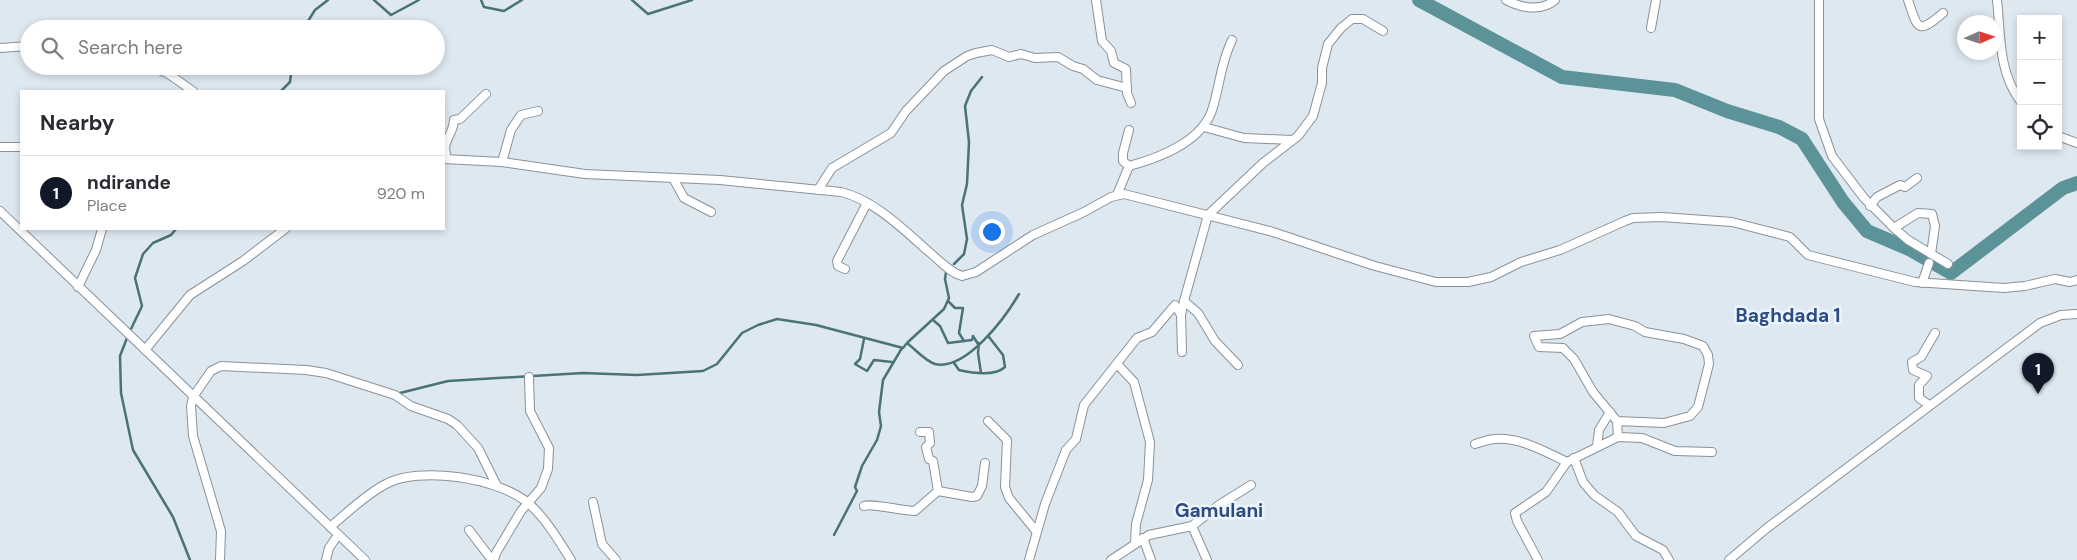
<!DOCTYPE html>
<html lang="en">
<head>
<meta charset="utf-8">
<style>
	body { margin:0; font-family:"DM Sans",sans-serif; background:#f2f2f3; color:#2b2b33 }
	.controls { position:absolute; right:15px; top:15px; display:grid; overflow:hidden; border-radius:0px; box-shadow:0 2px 8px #0003 }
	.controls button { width:45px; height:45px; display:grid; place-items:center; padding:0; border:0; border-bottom:1px solid #e1e1e2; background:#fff; color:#2b2b33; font:25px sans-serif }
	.compass { position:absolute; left:1957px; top:15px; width:45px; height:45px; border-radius:50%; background:#fff; box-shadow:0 2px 8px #0003; rotate:87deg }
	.you { position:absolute; left:991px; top:231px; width:18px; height:18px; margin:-12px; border:4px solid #fff; border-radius:50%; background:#1a73e8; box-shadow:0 0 0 8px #1a73e833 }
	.badge { display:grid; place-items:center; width:32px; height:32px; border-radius:50%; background:#111827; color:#fff; font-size:16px; font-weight:700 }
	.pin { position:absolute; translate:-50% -41px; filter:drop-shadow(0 1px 2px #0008) }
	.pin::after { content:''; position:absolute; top:26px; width:18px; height:15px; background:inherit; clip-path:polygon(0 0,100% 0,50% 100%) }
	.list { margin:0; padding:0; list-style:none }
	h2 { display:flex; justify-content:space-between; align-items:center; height:65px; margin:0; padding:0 20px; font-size:21px }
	h2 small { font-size:16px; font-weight:400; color:#7c7c81 }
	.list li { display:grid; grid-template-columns:32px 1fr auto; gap:15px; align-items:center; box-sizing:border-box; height:75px; padding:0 20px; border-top:1px solid #e1e1e2 }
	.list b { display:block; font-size:19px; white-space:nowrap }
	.list p { margin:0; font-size:16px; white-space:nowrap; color:#7c7c81 }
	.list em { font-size:16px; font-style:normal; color:#7c7c81 }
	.icon { flex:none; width:28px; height:28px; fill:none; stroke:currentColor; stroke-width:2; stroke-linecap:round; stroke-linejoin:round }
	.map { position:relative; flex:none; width:2077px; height:560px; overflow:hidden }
	.search { position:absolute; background:#fff; box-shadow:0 2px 8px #0003; left:20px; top:20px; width:425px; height:55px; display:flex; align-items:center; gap:12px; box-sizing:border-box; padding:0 18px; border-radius:28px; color:#7c7c81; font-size:19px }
	.panel { position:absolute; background:#fff; box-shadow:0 2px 8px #0003; left:20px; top:90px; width:425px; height:140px; border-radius:0px }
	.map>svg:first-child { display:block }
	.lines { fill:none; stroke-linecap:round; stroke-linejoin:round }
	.stream { stroke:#4a7277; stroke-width:2.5 }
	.river { stroke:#5b9399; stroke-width:14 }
	.minor-casing { stroke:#89929a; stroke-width:10 }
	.minor { stroke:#fff; stroke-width:8 }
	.labels { text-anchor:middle; stroke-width:5; stroke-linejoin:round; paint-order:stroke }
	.quarter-label { font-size:19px; font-weight:bold; fill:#2d4b83; stroke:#ebf5fe }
</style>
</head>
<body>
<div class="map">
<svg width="2077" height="560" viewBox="0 0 2077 560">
	<rect width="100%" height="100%" fill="#dee8f1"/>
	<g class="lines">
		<g class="stream">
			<path d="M374,0L391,15L419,0"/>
			<path d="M481,0L484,7L504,11L522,0"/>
			<path d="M632,0L648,14L692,0"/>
			<path d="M303,29L315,10L328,0"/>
			<path d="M281,91L290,82L292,66"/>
			<path d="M954,264L964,254L967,239L962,205L967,184L969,142L965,106L971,91L982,77"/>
			<path d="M948,301L955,308H963L959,333L964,341"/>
			<path d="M933,320L940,326L948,343L972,340L973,336L978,344"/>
			<path d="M131,329L142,306L135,278L143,254L153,243L171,235L176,229"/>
			<path d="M127,338L120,356L121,393L133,450L173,517L190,560"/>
			<path d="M864,339L860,359L855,364L867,371L874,360L892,362"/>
			<path d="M908,342L944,309L949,298L945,279L946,272"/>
			<path d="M979,343L978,353L981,373"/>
			<path d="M954,363L959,370C972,373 994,377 1005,367L1003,355L989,337"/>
			<path d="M396,394L448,381L583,373L637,375L703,371L717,364L742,333L758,325L777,319L816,325L903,348L907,343C915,349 925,361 935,364C966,371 1005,318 1019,294"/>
			<path d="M834,535L857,491L855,487L862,466L877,440L881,426L879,412L883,380L902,348"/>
		</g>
		<path class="river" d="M1419,0L1562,77L1675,90L1727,111L1779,127L1802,139L1843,202L1867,231L1909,249L1951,273L2063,188L2077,183"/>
		<defs>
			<g id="minor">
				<path d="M1096,0L1102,41L1111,51L1114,63L1126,69L1127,93L1131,103"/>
				<path d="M1506,0C1521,8 1541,12 1555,0"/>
				<path d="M1819,0V119L1832,156L1864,198L1894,228L1908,240L1948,264"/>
				<path d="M1908,0C1918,29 1917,35 1943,13"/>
				<path d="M1997,0C2001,36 1998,72 2021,102"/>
				<path d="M1651,28L1656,0"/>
				<path d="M0,48L29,46"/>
				<path d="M149,66L167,73L193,91"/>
				<path d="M1204,127L1244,138L1292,140"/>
				<path d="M2058,136L2077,143"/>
				<path d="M0,147H21"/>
				<path d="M444,158L446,155C442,140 453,136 454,120L460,119L486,94"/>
				<path d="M444,159L502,162L585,174L720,180L841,192C874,200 903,229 928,251C939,260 949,272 962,276L976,272L1033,235L1084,212L1111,197L1124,194L1273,232L1375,266L1436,282H1468L1491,277L1521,262L1560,250L1625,221L1633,218L1662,217L1732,222L1790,237L1808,255L1915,282L2004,288L2025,286L2055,279L2070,282L2077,280"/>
				<path d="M502,162L511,130L521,115L538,111"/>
				<path d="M1129,166C1159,158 1204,141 1213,107C1220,84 1221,62 1232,40"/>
				<path d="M1129,166L1123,161V153L1129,130"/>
				<path d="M673,178L684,198L711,212"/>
				<path d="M818,190L832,168L891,133L906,111L944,71L967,56L976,53L992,50L1009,57L1021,54L1035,58L1058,57L1073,66L1083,69L1097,80L1127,88"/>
				<path d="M1117,195L1129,166"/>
				<path d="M1870,206L1877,197L1900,185L1905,187L1917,178"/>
				<path d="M0,211L365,560"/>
				<path d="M1894,228L1918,213L1932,214L1935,226L1931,254"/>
				<path d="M845,269L838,266L837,261L867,203"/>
				<path d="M1922,283L1929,263"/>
				<path d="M78,287L96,250L102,229"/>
				<path d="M1184,301L1198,313L1215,341L1238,365"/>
				<path d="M145,350L190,295L243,261L285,229"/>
				<path d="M1182,352L1181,315L1184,301L1208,215L1263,163L1298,136L1313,116L1322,83V68L1328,44L1341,28L1352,19H1363L1383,31"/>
				<path d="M1117,364L1134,382L1150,442L1148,480L1136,524L1135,543"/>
				<path d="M1929,405L1919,398V385L1927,376L1913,370L1912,362L1921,357L1935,333"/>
				<path d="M988,421L1007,440L1005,487L1009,498L1036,531"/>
				<path d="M1617,421L1664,423L1690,416L1698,407L1709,364L1708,355L1703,346L1684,339L1645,332L1635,326L1609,319L1582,322L1560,334L1534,336L1539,347L1563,348L1574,359L1593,392L1617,421L1618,437"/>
				<path d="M920,432H929L930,443L926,447L929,459L933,461L938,491"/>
				<path d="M1475,444C1482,442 1489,439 1495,439C1520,437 1546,452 1567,462"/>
				<path d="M1597,446L1599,430L1610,412"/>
				<path d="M1574,458L1583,482L1594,495L1618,512L1636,536L1663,550L1669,560"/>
				<path d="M593,502L602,544L616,560"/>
				<path d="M864,506C871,503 903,511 915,511L938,491L972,497L977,496L982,486L985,463"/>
				<path d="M1192,526L1207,560"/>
				<path d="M330,527C347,513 364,496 384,485C419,465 497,478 527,502C545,517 559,541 571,560"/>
				<path d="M469,530L492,560"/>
				<path d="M1143,538L1151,560"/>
				<path d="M220,560L221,531L193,436L191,406L193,397L211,371L221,366L306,370L326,373L395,395L411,406L448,419L457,425L478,448L497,486"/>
				<path d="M326,560L329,548L338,535"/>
				<path d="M494,560L496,553L521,511L541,488L548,469L549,448L530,411L529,377"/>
				<path d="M1029,560L1045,504L1066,450L1076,439L1084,405L1137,338L1152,332L1175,305L1181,315"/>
				<path d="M1111,560L1149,535L1192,526L1219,505L1251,485"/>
				<path d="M1538,560L1517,521L1515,513L1546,492L1567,462L1618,437L1642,438L1675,451L1712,452"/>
				<path d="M1729,560L1767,528L2040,323L2061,315L2077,314"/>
			</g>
		</defs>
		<use href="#minor" class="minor-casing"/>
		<use href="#minor" class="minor"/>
	</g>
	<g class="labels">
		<g class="quarter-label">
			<text x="1788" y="322">Baghdada 1</text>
			<text x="1219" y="517">Gamulani</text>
		</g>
	</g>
</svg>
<div class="controls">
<button>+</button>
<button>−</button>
<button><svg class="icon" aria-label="locate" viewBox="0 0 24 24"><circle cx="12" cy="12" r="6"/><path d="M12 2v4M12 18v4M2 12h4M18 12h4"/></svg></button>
</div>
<svg class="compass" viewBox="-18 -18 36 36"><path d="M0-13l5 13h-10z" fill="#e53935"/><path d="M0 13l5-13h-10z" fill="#7c7c81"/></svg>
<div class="you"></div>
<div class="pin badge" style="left:2038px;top:394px">1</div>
<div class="search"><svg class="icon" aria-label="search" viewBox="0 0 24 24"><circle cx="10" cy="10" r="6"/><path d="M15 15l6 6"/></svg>Search here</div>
<section class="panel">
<h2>Nearby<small></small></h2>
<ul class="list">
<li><span class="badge">1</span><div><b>ndirande</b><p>Place</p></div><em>920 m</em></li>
</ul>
</section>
</div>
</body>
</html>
